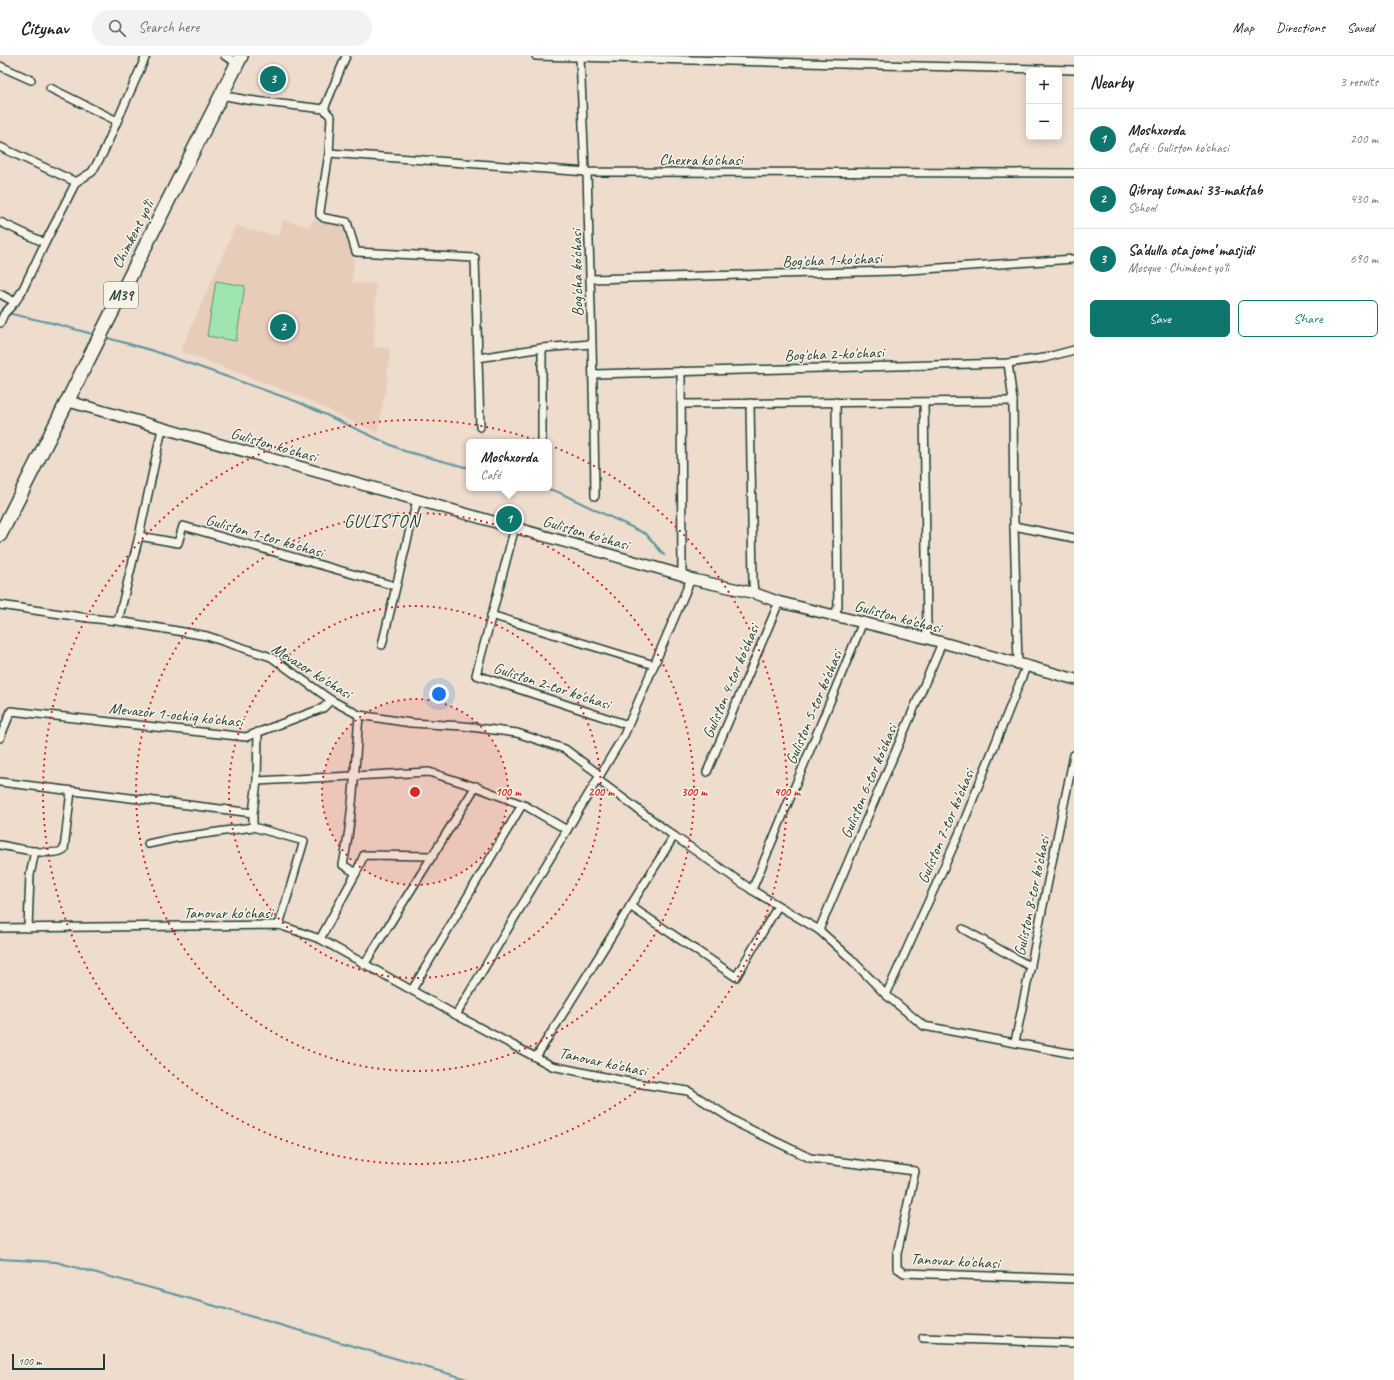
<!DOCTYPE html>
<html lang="en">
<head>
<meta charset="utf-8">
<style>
	body { margin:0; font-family:Caveat,sans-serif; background:#f2f2f2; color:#202124 }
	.controls { position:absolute; right:12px; top:12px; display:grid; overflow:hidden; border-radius:6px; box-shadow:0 2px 10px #0003 }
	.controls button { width:36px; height:36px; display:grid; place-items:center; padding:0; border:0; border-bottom:1px solid #e0e0e0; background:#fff; color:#202124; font:20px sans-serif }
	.scale { position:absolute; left:12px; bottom:10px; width:93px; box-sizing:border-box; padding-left:4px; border:2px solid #1f3d34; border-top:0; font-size:11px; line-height:14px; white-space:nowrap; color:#1f3d34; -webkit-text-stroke:3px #f7f3e8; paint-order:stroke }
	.you { position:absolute; left:439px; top:638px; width:14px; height:14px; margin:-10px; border:3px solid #fff; border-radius:50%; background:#1a73e8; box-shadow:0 0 0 6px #1a73e833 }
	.badge { display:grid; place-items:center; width:26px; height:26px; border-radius:50%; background:#0f766e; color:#fff; font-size:13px; font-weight:700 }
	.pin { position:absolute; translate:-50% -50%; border:2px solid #fff; box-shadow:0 1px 4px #0006 }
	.popup { position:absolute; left:466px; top:383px; width:86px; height:52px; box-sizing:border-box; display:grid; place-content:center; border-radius:6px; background:#fff; filter:drop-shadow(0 1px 3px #0005); font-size:13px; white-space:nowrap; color:#757577 }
	.popup b { font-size:15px; color:#202124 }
	.popup::after { content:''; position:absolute; left:50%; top:100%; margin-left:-8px; border:8px solid transparent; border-top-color:#fff }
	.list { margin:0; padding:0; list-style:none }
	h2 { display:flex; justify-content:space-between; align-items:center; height:52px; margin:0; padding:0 16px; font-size:17px }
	h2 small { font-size:13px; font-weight:400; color:#757577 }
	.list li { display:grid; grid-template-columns:26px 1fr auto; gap:12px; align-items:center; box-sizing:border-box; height:60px; padding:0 16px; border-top:1px solid #e0e0e0 }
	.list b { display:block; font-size:15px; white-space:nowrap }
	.list p { margin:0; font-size:13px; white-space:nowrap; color:#757577 }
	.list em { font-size:13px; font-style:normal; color:#757577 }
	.actions { display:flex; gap:8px; padding:12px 16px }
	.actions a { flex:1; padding:9px 0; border:1px solid #0f766e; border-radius:6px; text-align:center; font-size:14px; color:#0f766e }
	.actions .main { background:#0f766e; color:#fff }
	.icon { flex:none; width:22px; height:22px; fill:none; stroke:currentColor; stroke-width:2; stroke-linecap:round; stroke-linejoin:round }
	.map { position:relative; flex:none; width:1074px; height:1324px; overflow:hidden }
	header { display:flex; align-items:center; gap:24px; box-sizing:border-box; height:56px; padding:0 20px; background:#fff; border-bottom:1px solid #e0e0e0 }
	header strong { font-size:19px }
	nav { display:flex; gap:22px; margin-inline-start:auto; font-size:14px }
	.search { width:280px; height:36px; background:#f2f2f2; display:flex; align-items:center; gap:10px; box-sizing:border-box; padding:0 14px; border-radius:22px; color:#757577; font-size:15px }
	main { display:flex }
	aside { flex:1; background:#fff }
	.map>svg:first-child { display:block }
	.built { fill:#e8ccba }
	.green { fill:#9fe5b2; stroke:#5f9173 }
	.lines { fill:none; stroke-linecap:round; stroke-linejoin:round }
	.stream { stroke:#5d959f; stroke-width:2 }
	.street-casing { stroke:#1f3d34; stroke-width:10 }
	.secondary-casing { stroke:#1f3d34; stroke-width:13 }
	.highway-casing { stroke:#1f3d34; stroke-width:16 }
	.street { stroke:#f7f3e8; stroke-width:7 }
	.secondary { stroke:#f7f3e8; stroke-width:10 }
	.highway { stroke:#f7f3e8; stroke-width:13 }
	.ring { fill:none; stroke:#d62828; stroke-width:2; stroke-dasharray:2 4 }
	.labels { text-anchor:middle; stroke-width:3; stroke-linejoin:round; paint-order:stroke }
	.shield { fill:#f7f3e8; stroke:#60746a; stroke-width:1 }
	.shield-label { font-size:15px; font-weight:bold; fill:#1f3d34 }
	.street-label { font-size:16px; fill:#1f3d34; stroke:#f7f3e8 }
	.quarter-label { font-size:18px; letter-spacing:1px; fill:#1f3d34; stroke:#f7f3e8 }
	.centre { fill:#d62828; stroke:#f7f3e8; stroke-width:2 }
	.ring-label { font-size:12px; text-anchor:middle; font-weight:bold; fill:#d62828; stroke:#f7f3e8; stroke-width:3; stroke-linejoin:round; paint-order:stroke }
</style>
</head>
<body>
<header>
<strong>Citynav</strong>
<div class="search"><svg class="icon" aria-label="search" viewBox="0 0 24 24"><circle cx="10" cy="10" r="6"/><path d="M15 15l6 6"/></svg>Search here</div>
<nav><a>Map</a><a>Directions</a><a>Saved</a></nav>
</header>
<main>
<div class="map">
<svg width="1074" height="1324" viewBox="0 0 1074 1324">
	<rect width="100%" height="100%" fill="#eedccd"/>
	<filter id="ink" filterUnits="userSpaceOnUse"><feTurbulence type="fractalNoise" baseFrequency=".025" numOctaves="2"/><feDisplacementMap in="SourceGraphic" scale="8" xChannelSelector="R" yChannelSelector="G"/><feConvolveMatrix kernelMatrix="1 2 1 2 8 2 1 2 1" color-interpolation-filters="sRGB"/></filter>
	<g filter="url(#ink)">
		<path class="built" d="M283,164L310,171L313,164L342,170L354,204L352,227L376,228L374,291L390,292L387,326L377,377L301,341L181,295L236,169L249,174L279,180Z"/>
		<path class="green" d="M216,225L245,230L236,285L207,280Z"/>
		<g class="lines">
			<g class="stream">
				<path d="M7,257L52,267L96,279"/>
				<path d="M104,281L154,295L298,346L404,395L469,412"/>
				<path d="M545,432L558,436L646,478L664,499"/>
				<path d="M0,1203L56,1206L184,1241L470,1324"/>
			</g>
			<defs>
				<g id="street">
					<path d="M225,0L238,7"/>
					<path d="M346,0L324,53L331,61L329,97L320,155V159L324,162L347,166L356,196L475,202L480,371"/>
					<path d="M536,0L1074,14"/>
					<path d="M580,1L585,115"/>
					<path d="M0,10L31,24"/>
					<path d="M50,32L117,65"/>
					<path d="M221,39L247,44L324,53"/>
					<path d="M0,91L76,126"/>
					<path d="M329,97L587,116L1074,117"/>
					<path d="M587,116C590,224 594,332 595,440"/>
					<path d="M0,166L45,187"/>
					<path d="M590,223L895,215L1074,203"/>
					<path d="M0,238L15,246"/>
					<path d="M0,267L4,258L15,246L22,235L45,187L76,126L92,116L103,97L146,0"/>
					<path d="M542,292V386"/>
					<path d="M478,302L542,292L591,288"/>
					<path d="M1008,307L1013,345L1014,470L1018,608"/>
					<path d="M681,315L682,519"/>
					<path d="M594,318L1008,307L1044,302L1074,294"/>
					<path d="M924,346L927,573L926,582"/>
					<path d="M750,347L753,525L754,537"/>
					<path d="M682,348L1013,345"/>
					<path d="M1014,470L1074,482"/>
					<path d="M515,471L476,619L628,669"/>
					<path d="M139,480L178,487L183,470L395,530"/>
					<path d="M0,549L88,562L118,565L207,580L271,601L331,644L359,659L411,667L463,670L517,677L565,693L600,719"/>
					<path d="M491,559L654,609"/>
					<path d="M834,559L838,551L836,346"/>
					<path d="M118,565L139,480L162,373"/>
					<path d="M382,589L417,444"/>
					<path d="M0,682L11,655L246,681L323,652L331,644"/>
					<path d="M707,716L779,546"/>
					<path d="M598,724L674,780L752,834L819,874L849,901L886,939L924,970L1074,998"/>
					<path d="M257,725L429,716L479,732L526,750L567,774"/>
					<path d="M0,726L253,757"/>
					<path d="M253,771V757L257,725L258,676"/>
					<path d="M148,788L175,782L253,771L304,785L279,869"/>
					<path d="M0,789C12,791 57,802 64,793L71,735"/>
					<path d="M356,817L343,809C353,760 355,710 359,659"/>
					<path d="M752,834L863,566"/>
					<path d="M630,850L736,921L778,850"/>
					<path d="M0,872L279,869L320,883L456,959L552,1010L629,1026L688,1035L741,1069L810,1102L915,1115L897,1198V1212L904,1217L1074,1223"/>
					<path d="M28,872L30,819L35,795"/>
					<path d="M963,873L1031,911"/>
					<path d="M819,874L942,587"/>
					<path d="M320,883L356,817L364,799L433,800"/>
					<path d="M364,909L476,730"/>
					<path d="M412,934L522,749"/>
					<path d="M886,939L959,778L1026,611"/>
					<path d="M456,959L624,679L691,523"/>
					<path d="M1015,986L1074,699"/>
					<path d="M536,1001L674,780"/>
					<path d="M923,1282L1074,1287"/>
				</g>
				<path id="secondary" d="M67,345L682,519L691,523L754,537L779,546L926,582L1074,623"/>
				<path id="highway" d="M0,479L241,0"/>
			</defs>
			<use href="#street" class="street-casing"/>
			<use href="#secondary" class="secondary-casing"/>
			<use href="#highway" class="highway-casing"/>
			<use href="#street" class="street"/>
			<use href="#secondary" class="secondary"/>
			<use href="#highway" class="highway"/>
		</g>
	</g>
	<circle cx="415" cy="736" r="93" fill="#d62828" fill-opacity=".12"/>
	<g class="ring">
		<circle cx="415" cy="736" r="93"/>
		<circle cx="415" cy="736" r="186"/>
		<circle cx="415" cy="736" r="279"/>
		<circle cx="415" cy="736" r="372"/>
	</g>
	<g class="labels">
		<rect class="shield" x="104" y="226" width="34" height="26" rx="3"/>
		<g class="shield-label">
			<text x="121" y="244">M39</text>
		</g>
		<g class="street-label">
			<text x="701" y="109">Chexra ko'chasi</text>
			<text transform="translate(132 178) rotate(-63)" y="6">Chimkent yo‘li</text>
			<text transform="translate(832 203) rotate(-2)" y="6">Bog'cha 1-ko'chasi</text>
			<text transform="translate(576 217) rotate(-91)" y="6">Bog'cha ko'chasi</text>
			<text transform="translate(834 297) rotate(-2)" y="6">Bog'cha 2-ko'chasi</text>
			<text transform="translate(274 388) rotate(16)" y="6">Guliston ko'chasi</text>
			<text transform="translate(586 476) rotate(16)" y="6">Guliston ko'chasi</text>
			<text transform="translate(265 479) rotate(16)" y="6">Guliston 1-tor ko'chasi</text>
			<text transform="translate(898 560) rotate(15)" y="6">Guliston ko'chasi</text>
			<text transform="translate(312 614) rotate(32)" y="6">Mevazor ko'chasi</text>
			<text transform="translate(730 625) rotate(-67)" y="6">Guliston 4-tor ko'chasi</text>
			<text transform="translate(552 629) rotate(18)" y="6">Guliston 2-tor ko'chasi</text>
			<text transform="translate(813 651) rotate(-67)" y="6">Guliston 5-tor ko'chasi</text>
			<text transform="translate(176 658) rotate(6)" y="6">Mevazor 1-ochiq ko'chasi</text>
			<text transform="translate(868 725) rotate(-67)" y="6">Guliston 6-tor ko'chasi</text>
			<text transform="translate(945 770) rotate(-67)" y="6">Guliston 7-tor ko'chasi</text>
			<text transform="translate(1031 840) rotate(-78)" y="6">Guliston 8-tor ko'chasi</text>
			<text x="228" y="862">Tanovar ko'chasi</text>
			<text transform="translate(603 1005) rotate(12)" y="6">Tanovar ko'chasi</text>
			<text transform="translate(955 1204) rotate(3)" y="6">Tanovar ko'chasi</text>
		</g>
		<g class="quarter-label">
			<text x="382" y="471">GULISTON</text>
		</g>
	</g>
	<circle cx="415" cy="736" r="6" class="centre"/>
	<g class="ring-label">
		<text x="508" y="740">100 m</text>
		<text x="601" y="740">200 m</text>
		<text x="694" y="740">300 m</text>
		<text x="787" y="740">400 m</text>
	</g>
</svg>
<div class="controls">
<button>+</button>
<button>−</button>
</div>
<div class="scale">100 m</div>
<div class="you"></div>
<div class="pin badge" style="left:509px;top:463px">1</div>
<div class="popup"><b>Moshxorda</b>Café</div>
<div class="pin badge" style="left:283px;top:271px">2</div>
<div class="pin badge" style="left:273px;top:23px">3</div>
</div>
<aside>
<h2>Nearby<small>3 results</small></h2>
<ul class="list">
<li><span class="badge">1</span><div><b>Moshxorda</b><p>Café · Guliston ko'chasi</p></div><em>200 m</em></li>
<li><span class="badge">2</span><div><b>Qibray tumani 33-maktab</b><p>School</p></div><em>430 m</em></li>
<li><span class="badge">3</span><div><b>Sa’dulla ota jome’ masjidi</b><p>Mosque · Chimkent yo‘li</p></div><em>690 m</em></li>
</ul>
<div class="actions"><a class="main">Save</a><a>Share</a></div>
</aside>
</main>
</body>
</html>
